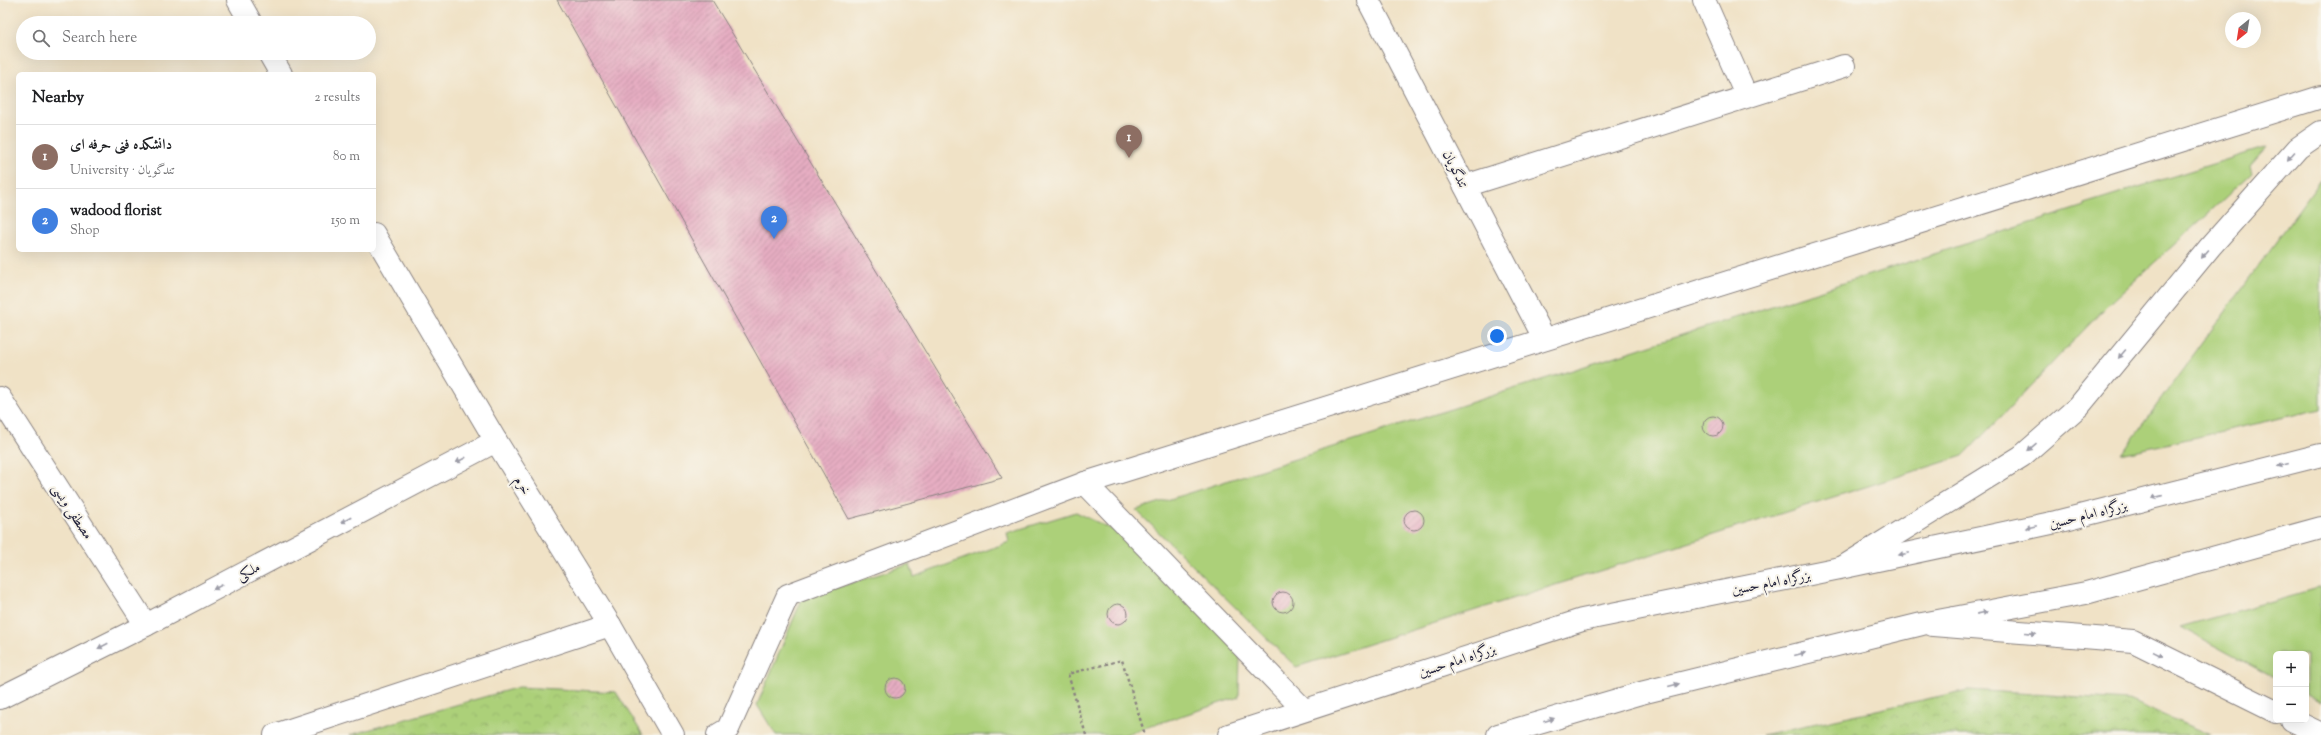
<!DOCTYPE html>
<html lang="en">
<head>
<meta charset="utf-8">
<style>
	body { margin:0; font-family:"Sorts Mill Goudy",Amiri,serif; background:#f2f2f2; color:#202124 }
	.controls { position:absolute; right:12px; bottom:12px; display:grid; overflow:hidden; border-radius:6px; box-shadow:0 4px 16px #0002 }
	.controls button { width:36px; height:36px; display:grid; place-items:center; padding:0; border:0; border-bottom:1px solid #e0e0e0; background:#fff; color:#202124; font:20px sans-serif }
	.compass { position:absolute; left:2225px; top:12px; width:36px; height:36px; border-radius:50%; background:#fff; box-shadow:0 4px 16px #0002; rotate:210deg }
	.you { position:absolute; left:1497px; top:336px; width:14px; height:14px; margin:-10px; border:3px solid #fff; border-radius:50%; background:#1a73e8; box-shadow:0 0 0 6px #1a73e833 }
	.badge { display:grid; place-items:center; width:26px; height:26px; border-radius:50%; background:#b5179e; color:#fff; font-size:13px; font-weight:700 }
	.pin { position:absolute; translate:-50% -33px; filter:drop-shadow(0 1px 2px #0008) }
	.pin::after { content:''; position:absolute; top:21px; width:14px; height:12px; background:inherit; clip-path:polygon(0 0,100% 0,50% 100%) }
	.list { margin:0; padding:0; list-style:none }
	h2 { display:flex; justify-content:space-between; align-items:center; height:52px; margin:0; padding:0 16px; font-size:17px }
	h2 small { font-size:13px; font-weight:400; color:#757577 }
	.list li { display:grid; grid-template-columns:26px 1fr auto; gap:12px; align-items:center; box-sizing:border-box; height:64px; padding:0 16px; border-top:1px solid #e0e0e0 }
	.list b { display:block; font-size:15px; white-space:nowrap }
	.list p { margin:0; font-size:13px; white-space:nowrap; color:#757577 }
	.list em { font-size:13px; font-style:normal; color:#757577 }
	.icon { flex:none; width:22px; height:22px; fill:none; stroke:currentColor; stroke-width:2; stroke-linecap:round; stroke-linejoin:round }
	.map { position:relative; flex:none; width:2321px; height:735px; overflow:hidden }
	.search { position:absolute; background:#fff; box-shadow:0 4px 16px #0002; left:16px; top:16px; width:360px; height:44px; display:flex; align-items:center; gap:10px; box-sizing:border-box; padding:0 14px; border-radius:22px; color:#757577; font-size:15px }
	.panel { position:absolute; background:#fff; box-shadow:0 4px 16px #0002; left:16px; top:72px; width:360px; height:180px; border-radius:6px }
	.map>svg:first-child { display:block }
	.green { fill:#acd079; stroke:#67795a }
	.park { fill:url(#park-crowns); stroke:#67795a }
	.building { fill:url(#building-hatch) }
	.lines { fill:none; stroke-linecap:round; stroke-linejoin:round }
	.minor-casing { stroke:#898280; stroke-width:24 }
	.tertiary-casing { stroke:#898280; stroke-width:24 }
	.primary-casing { stroke:#898280; stroke-width:24 }
	.trunk-casing { stroke:#898280; stroke-width:24 }
	.path { stroke:#898280; stroke-width:2.5; stroke-dasharray:3 3; stroke-linecap:butt }
	.minor { stroke:#fff; stroke-width:22 }
	.tertiary { stroke:#fff; stroke-width:22 }
	.primary { stroke:#fff; stroke-width:22 }
	.trunk { stroke:#fff; stroke-width:22 }
	.oneway { fill:#9c9ca7 }
	.labels { text-anchor:middle; stroke-width:4; stroke-linejoin:round; paint-order:stroke }
	.street-label { font-size:14px; fill:#22223b; stroke:#f7f3e8 }
</style>
</head>
<body>
<div class="map">
<svg width="2321" height="735" viewBox="0 0 2321 735">
	<defs>
		<pattern id="park-crowns" width="20" height="18" patternUnits="userSpaceOnUse"><rect width="20" height="18" fill="#acd079"/><path d="M2 6a3 3 0 1 1 6 0M12 15a3 3 0 1 1 6 0" fill="none" stroke="#94b26a"/></pattern>
		<pattern id="building-hatch" width="6" height="6" patternUnits="userSpaceOnUse"><rect width="6" height="6" fill="#e6adc2"/><path d="M-1 1l2-2M0 6l6-6M5 7l2-2" fill="none" stroke="#ba8c9f"/></pattern>
	</defs>
	<rect width="100%" height="100%" fill="#f7f3e8"/>
	<filter id="ink" filterUnits="userSpaceOnUse"><feTurbulence type="fractalNoise" baseFrequency=".025" numOctaves="2"/><feDisplacementMap in="SourceGraphic" scale="8" xChannelSelector="R" yChannelSelector="G"/><feConvolveMatrix kernelMatrix="1 2 1 2 8 2 1 2 1" color-interpolation-filters="sRGB"/></filter>
	<filter id="wash" filterUnits="userSpaceOnUse"><feTurbulence type="fractalNoise" baseFrequency=".012" numOctaves="4" result="noise"/><feDisplacementMap in="SourceGraphic" scale="16" xChannelSelector="R" yChannelSelector="G"/><feGaussianBlur stdDeviation="0.9" result="paint"/><feColorMatrix in="noise" values="0 0 0 0 0 0 0 0 0 0 0 0 0 0 0 0 0 1.4 0 .05"/><feComposite in="paint" operator="in"/></filter>
	<g filter="url(#wash)">
		<rect width="100%" height="100%" fill="#f0e2c6"/>
		<g class="green">
			<path d="M2267,147L2250,166L2252,173L2106,307L1963,456L1296,667L1136,510L2084,206V204Z"/>
			<path d="M2321,180V409L2121,454Z"/>
			<path d="M1076,512L1128,537L1240,650L1239,697L1123,735H776L757,705L802,599L910,564L914,577L1009,542L1007,533Z"/>
			<path d="M2321,587V703L2306,695V654H2276V679L2180,627Z"/>
		</g>
		<g class="park">
			<path d="M519,687L616,692L643,735H350Z"/>
			<path d="M1968,690L2128,700L2210,735H1762Z"/>
		</g>
		<g id="blocks">
			<g class="building">
				<path d="M557,0H712L1002,478L849,519Z"/>
				<circle cx="1713" cy="426" r="10"/>
				<circle cx="1414" cy="520" r="10"/>
				<circle cx="1283" cy="602" r="10"/>
				<circle cx="1118" cy="614" r="10"/>
				<circle cx="895" cy="688" r="10"/>
			</g>
		</g>
	</g>
	<g filter="url(#ink)">
		<use href="#blocks" fill-opacity="0" stroke="#898280" stroke-width="1"/>
		<g class="lines">
			<defs>
				<g id="minor">
					<path d="M1704,0L1746,95"/>
					<path d="M1465,186L1844,66"/>
					<path d="M0,398L146,625"/>
					<path d="M1085,483L1304,710"/>
					<path d="M0,698L146,625L496,441"/>
				</g>
				<g id="tertiary">
					<path d="M238,0L251,23"/>
					<path d="M1368,0L1544,338"/>
					<path d="M269,53L281,74"/>
					<path d="M374,234L496,441L610,625L673,735"/>
					<path d="M275,735L610,625"/>
					<path d="M718,735L728,729L788,595L1085,483L2321,97"/>
				</g>
				<g id="primary">
					<path d="M1843,567L2022,456L2079,406L2210,247L2298,148L2321,132"/>
					<path d="M1933,625L2133,641L2276,712"/>
					<path d="M2292,720L2321,734"/>
				</g>
				<g id="trunk">
					<path d="M1229,735L1582,620L1840,568L2056,522L2321,455"/>
					<path d="M1498,735L1641,693L1922,624L2086,593L2321,528"/>
				</g>
			</defs>
			<use href="#minor" class="minor-casing"/>
			<use href="#tertiary" class="tertiary-casing"/>
			<use href="#primary" class="primary-casing"/>
			<use href="#trunk" class="trunk-casing"/>
			<path class="path" d="M1086,735L1068,674L1122,660L1145,735"/>
			<use href="#minor" class="minor"/>
			<use href="#tertiary" class="tertiary"/>
			<use href="#primary" class="primary"/>
			<use href="#trunk" class="trunk"/>
		</g>
		<defs><path id="oneway-solid" d="M-6-.8H1V-3.2L6.5 0L1 3.2V.8H-6Z"/></defs>
		<g class="oneway">
			<use href="#oneway-solid" transform="translate(2291 156) rotate(131)"/>
			<use href="#oneway-solid" transform="translate(2205 254) rotate(130)"/>
			<use href="#oneway-solid" transform="translate(2122 354) rotate(130)"/>
			<use href="#oneway-solid" transform="translate(2032 447) rotate(139)"/>
			<use href="#oneway-solid" transform="translate(461 460) rotate(152)"/>
			<use href="#oneway-solid" transform="translate(2283 465) rotate(165)"/>
			<use href="#oneway-solid" transform="translate(2157 497) rotate(166)"/>
			<use href="#oneway-solid" transform="translate(346 520) rotate(152)"/>
			<use href="#oneway-solid" transform="translate(2031 527) rotate(168)"/>
			<use href="#oneway-solid" transform="translate(1904 554) rotate(168)"/>
			<use href="#oneway-solid" transform="translate(218 587) rotate(152)"/>
			<use href="#oneway-solid" transform="translate(1982 613) rotate(-11)"/>
			<use href="#oneway-solid" transform="translate(2031 633) rotate(5)"/>
			<use href="#oneway-solid" transform="translate(103 646) rotate(153)"/>
			<use href="#oneway-solid" transform="translate(1800 654) rotate(-14)"/>
			<use href="#oneway-solid" transform="translate(2158 654) rotate(26)"/>
			<use href="#oneway-solid" transform="translate(1674 685) rotate(-14)"/>
			<use href="#oneway-solid" transform="translate(1549 720) rotate(-17)"/>
		</g>
	</g>
	<g class="labels">
		<g class="street-label">
			<text transform="translate(1456 169) rotate(63)" y="5">تندگویان</text>
			<text transform="translate(523 485) rotate(58)" y="5">خرم</text>
			<text transform="translate(73 511) rotate(57)" y="5">مصطفی ویسی</text>
			<text transform="translate(2088 514) rotate(-14)" y="5">بزرگراه امام حسین</text>
			<text transform="translate(248 571) rotate(-28)" y="5">ملکی</text>
			<text transform="translate(1771 582) rotate(-11)" y="5">بزرگراه امام حسین</text>
			<text transform="translate(1457 660) rotate(-18)" y="5">بزرگراه امام حسین</text>
		</g>
	</g>
</svg>
<div class="controls">
<button>+</button>
<button>−</button>
</div>
<svg class="compass" viewBox="-18 -18 36 36"><path d="M0-13l5 13h-10z" fill="#e53935"/><path d="M0 13l5-13h-10z" fill="#757577"/></svg>
<div class="you"></div>
<div class="pin badge" style="left:1129px;top:158px;background:#8d6e63">1</div>
<div class="pin badge" style="left:774px;top:239px;background:#3f7fe0">2</div>
<div class="search"><svg class="icon" aria-label="search" viewBox="0 0 24 24"><circle cx="10" cy="10" r="6"/><path d="M15 15l6 6"/></svg>Search here</div>
<section class="panel">
<h2>Nearby<small>2 results</small></h2>
<ul class="list">
<li><span class="badge" style="background:#8d6e63">1</span><div><b>دانشکده فنی حرفه ای</b><p>University · تندگویان</p></div><em>80 m</em></li>
<li><span class="badge" style="background:#3f7fe0">2</span><div><b>wadood florist</b><p>Shop</p></div><em>150 m</em></li>
</ul>
</section>
</div>
</body>
</html>
